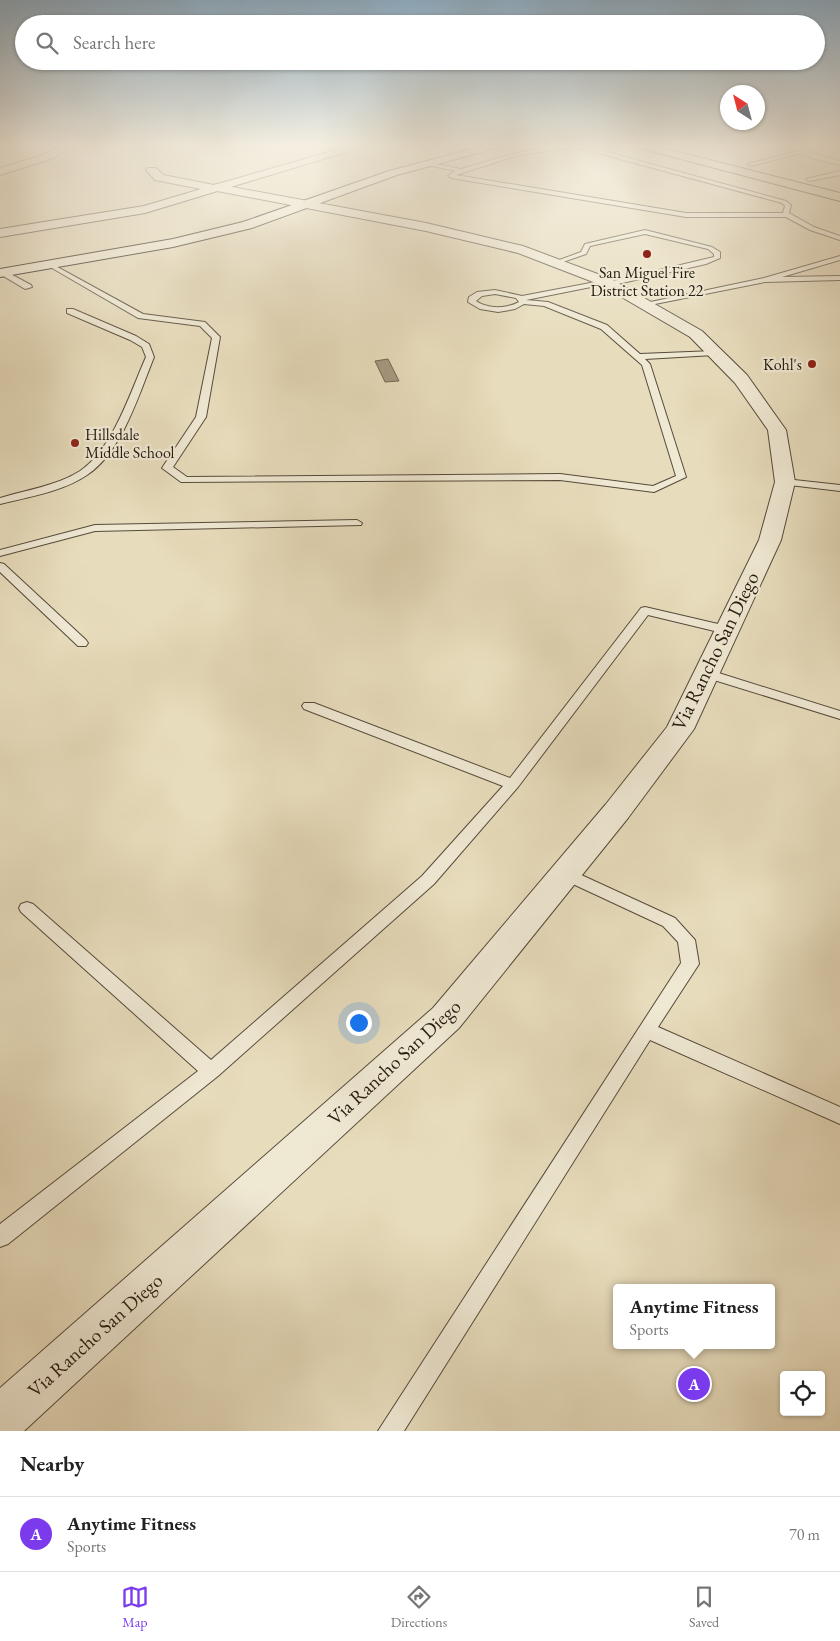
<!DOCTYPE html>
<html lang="en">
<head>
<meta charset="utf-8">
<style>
	body { margin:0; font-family:"EB Garamond",serif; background:#f6f6f6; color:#222 }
	.controls { position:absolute; right:15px; bottom:15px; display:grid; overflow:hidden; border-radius:5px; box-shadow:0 1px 4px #0004 }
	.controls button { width:45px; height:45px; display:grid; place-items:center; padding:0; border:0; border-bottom:1px solid #e0e0e0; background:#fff; color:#222; font:25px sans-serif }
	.compass { position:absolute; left:720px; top:85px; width:45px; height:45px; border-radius:50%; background:#fff; box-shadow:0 1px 4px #0004; rotate:324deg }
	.you { position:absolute; left:358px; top:1022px; width:18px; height:18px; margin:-12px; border:4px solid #fff; border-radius:50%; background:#1a73e8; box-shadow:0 0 0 8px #1a73e833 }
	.badge { display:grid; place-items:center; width:32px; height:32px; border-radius:50%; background:#7c3aed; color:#fff; font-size:16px; font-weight:700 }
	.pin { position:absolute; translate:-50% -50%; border:2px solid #fff; box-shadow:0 1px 5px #0006 }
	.popup { position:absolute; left:613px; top:1284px; width:162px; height:65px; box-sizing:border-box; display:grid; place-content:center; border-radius:5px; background:#fff; filter:drop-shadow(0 1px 4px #0005); font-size:16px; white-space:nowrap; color:#767676 }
	.popup b { font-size:19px; color:#222 }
	.popup::after { content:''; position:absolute; left:50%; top:100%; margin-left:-10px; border:10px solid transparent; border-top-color:#fff }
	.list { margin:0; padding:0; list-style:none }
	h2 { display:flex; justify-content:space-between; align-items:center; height:65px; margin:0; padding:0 20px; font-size:21px }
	h2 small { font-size:16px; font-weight:400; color:#767676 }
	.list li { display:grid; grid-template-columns:32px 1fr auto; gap:15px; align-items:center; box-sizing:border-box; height:75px; padding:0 20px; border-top:1px solid #e0e0e0 }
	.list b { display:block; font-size:19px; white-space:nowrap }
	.list p { margin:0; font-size:16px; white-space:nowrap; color:#767676 }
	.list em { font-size:16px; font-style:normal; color:#767676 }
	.icon { flex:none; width:28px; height:28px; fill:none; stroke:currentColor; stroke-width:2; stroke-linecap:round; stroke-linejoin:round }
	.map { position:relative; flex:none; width:840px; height:1431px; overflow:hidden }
	.search { position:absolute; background:#fff; box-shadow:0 1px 4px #0004; left:15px; right:15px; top:15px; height:55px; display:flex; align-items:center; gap:12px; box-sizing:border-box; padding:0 18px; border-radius:28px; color:#767676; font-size:19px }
	.sheet { height:140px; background:#fff }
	nav { display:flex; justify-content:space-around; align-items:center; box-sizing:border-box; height:70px; border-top:1px solid #e0e0e0; background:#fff; font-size:14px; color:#767676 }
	nav a { display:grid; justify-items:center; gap:2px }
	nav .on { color:#7c3aed }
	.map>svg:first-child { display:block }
	.water { fill:#a59a82; stroke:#726754 }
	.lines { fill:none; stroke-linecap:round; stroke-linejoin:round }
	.service-casing { stroke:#564b3b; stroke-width:2 }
	.minor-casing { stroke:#564b3b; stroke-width:2 }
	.tertiary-casing { stroke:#564b3b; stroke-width:2 }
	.secondary-casing { stroke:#261b10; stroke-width:2 }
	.primary-casing { stroke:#261b10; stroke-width:2 }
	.service { fill:#efe8d3; fill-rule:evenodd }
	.minor { fill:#efe8d3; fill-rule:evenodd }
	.tertiary { fill:#efe8d3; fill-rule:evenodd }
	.secondary { fill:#efe8d3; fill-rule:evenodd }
	.primary { fill:#e7dcbc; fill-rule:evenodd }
	.poi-dot { fill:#8f2418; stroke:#efe8d3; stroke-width:2 }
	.labels { text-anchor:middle; stroke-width:4.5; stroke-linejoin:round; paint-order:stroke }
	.far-poi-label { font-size:16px; fill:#261b10; stroke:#efe8d3 }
	.street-label { font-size:20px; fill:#261b10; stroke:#efe8d3 }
</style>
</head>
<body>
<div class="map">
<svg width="840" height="1431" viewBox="0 0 840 1431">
	<rect width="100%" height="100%" fill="#e7dcbc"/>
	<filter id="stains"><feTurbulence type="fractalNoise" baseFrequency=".004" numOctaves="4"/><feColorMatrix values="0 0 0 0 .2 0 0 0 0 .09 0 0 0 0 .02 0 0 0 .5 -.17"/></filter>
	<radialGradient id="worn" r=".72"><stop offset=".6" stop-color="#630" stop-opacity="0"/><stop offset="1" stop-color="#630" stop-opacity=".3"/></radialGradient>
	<path class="water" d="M388,359L399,381L385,382L375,361Z"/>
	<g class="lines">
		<defs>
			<g id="service">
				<path d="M553,146H585L786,201L791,205L789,213L814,227L840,236V240L810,230L786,217H686L451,178L448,176L455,171L423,164L426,162L461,169L516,153ZM567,148L583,149L782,203L785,206L783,213H686L456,175L519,155Z"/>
				<path d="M818,146H827L807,152L840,161V165L815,159L801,153L751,166L748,164Z"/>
				<path d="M840,171V175L809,181L806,179Z"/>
				<path d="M645,230L712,247L720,252V258L706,264L609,286L606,284L526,300L548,302L607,325L640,354L714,351L718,353L714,355L645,359L650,364L686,477L654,492L560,480L181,482L162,468L196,417L212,338L200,326L138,318L45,264L50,263L143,314L205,322L220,337L206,417L173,467L187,477L560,474L653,486L676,476L642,365L601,329L544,306L524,304L515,309L498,312L480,309L468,302L469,297L477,292L495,290L522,296L606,280L609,282L714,257V254L708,249L645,234L590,246L586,254L557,264L554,262L581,252L585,244ZM495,294L516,298L519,302C506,309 488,309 476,301L482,296Z"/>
				<path d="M840,256V260L782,277L840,276V280L765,282L645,306L641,304L764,278Z"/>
				<path d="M3,270L31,285L32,287L25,289L0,274Z"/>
				<path d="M67,309H73L136,336L149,344L154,357C139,394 122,452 87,475C62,492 28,497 0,504V498C26,490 56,486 80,471C113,449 130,393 146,357L142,347L130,340L67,313Z"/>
				<path d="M785,479L840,485V491L781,484L780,482Z"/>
				<path d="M357,520L362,523L361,525L95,531L0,556V550L95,525Z"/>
				<path d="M0,563L4,564L86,640L88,643L86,646H78L0,572Z"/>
				<path d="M645,607L731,627L733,630L727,634L648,615L518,787L434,884L218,1076L8,1244L0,1247V1224L198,1071L21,912L19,908L21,904L27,902L33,904L211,1060L422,876L503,786L304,709L302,706L304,703H314L510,778L641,608Z"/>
				<path d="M706,669L840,711V719L701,676L699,673L701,670Z"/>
				<path d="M566,868L675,918L695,940L699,964L658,1027L840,1107V1124L650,1040L404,1431H378L681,963L678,942L663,926L560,878L558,874L560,870Z"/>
			</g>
			<g id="minor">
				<path d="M61,146H74L51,159L0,175V168L43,155Z"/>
				<path d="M350,146H366L145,213L0,237V229L144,206L201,189L155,180L146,170L148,168H156L163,175L214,185Z"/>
			</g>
			<path id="tertiary" d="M216,184L426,223L523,246L611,279L702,331L747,375L786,430L795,482L781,540L694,729L628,818L459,1028L24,1431H0V1388L433,1008L606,804L667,727L759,540L775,482L768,430L735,383L690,337L601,285L518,253L426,231L212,190L210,188Z"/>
			<path id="secondary" d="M484,146H504L397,175L252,228L173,247L0,277V269L173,239L243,222L389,171Z"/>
			<path id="primary" d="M638,146H655L840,193V201L639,148Z"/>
		</defs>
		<use href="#service" class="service-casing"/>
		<use href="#minor" class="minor-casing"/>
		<use href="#tertiary" class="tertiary-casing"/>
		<use href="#secondary" class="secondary-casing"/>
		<use href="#primary" class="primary-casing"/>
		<use href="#service" class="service"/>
		<use href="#minor" class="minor"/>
		<use href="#tertiary" class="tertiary"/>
		<use href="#secondary" class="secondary"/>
		<use href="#primary" class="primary"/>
	</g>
	<linearGradient id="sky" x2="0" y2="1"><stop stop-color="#8daabf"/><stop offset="0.42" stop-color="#f4efe1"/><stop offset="1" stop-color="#f4efe1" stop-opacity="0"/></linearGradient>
	<rect width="840" height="346" fill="url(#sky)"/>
	<g class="poi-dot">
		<circle cx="647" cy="254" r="5"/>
		<circle cx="812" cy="364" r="5"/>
		<circle cx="75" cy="443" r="5"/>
	</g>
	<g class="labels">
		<g class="far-poi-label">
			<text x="647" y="278">San Miguel Fire<tspan x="647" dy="18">District Station 22</tspan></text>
			<text x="802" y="370" text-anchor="end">Kohl's</text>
			<text x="85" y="440" text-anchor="start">Hillsdale<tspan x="85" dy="18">Middle School</tspan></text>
		</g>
		<g class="street-label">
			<text transform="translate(715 651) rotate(-64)" y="7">Via Rancho San Diego</text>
			<text transform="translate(394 1062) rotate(-43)" y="7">Via Rancho San Diego</text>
			<text transform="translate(95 1335) rotate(-42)" y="7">Via Rancho San Diego</text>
		</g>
	</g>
	<rect width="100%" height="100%" filter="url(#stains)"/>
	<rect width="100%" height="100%" fill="url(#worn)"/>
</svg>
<div class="controls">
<button><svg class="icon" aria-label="locate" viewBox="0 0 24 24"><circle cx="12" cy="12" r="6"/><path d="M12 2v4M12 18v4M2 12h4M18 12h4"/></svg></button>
</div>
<svg class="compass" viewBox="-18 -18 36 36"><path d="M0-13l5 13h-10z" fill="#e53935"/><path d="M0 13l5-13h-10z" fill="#767676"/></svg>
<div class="you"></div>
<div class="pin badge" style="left:694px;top:1384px">A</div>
<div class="popup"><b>Anytime Fitness</b>Sports</div>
<div class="search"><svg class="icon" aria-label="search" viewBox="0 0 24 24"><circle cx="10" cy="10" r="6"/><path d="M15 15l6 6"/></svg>Search here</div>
</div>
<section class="sheet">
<h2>Nearby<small></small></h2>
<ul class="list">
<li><span class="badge">A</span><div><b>Anytime Fitness</b><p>Sports</p></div><em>70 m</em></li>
</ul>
</section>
<nav>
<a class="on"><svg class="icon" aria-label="map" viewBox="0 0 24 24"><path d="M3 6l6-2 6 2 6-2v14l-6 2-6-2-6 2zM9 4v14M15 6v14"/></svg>Map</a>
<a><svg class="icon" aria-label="directions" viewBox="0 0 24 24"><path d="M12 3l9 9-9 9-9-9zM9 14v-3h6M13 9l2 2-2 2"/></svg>Directions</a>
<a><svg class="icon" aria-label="saved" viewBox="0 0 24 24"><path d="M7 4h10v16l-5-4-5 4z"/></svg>Saved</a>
</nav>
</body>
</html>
